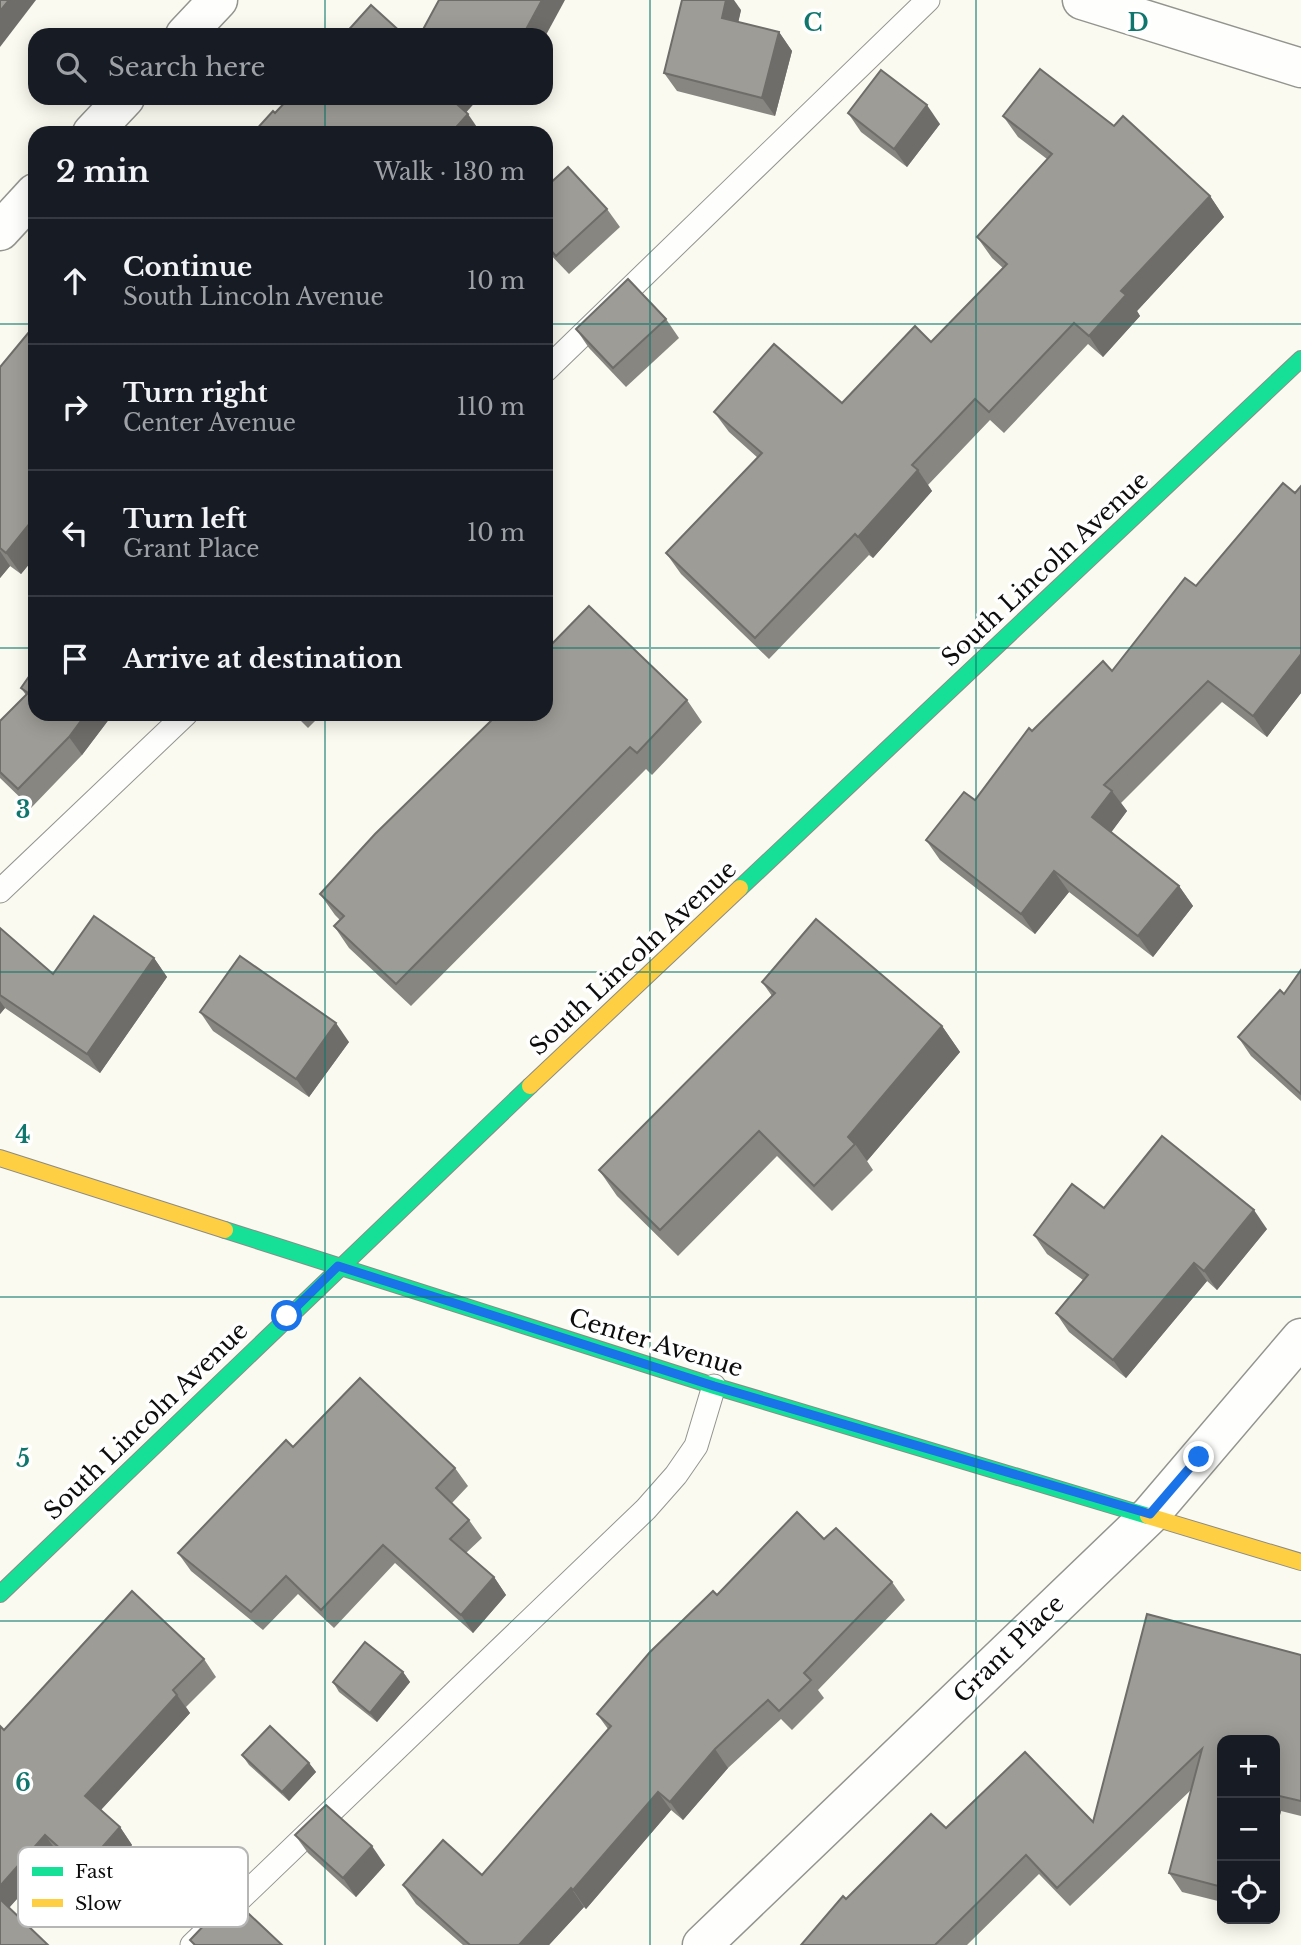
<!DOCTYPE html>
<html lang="en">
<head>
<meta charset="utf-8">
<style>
	body { margin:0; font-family:"Libre Baskerville",serif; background:#242831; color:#f1f3f6 }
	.controls { position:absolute; right:21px; bottom:21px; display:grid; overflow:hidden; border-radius:14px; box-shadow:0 4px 18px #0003 }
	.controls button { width:63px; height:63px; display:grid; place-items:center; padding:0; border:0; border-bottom:2px solid #363941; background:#171b24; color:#f1f3f6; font:35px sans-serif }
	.stop { position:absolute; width:21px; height:21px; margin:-16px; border:5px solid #1a73e8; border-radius:50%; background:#fff }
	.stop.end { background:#1a73e8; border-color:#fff; box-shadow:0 2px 7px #0008 }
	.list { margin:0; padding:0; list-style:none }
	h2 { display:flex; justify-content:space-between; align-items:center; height:91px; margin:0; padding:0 28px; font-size:30px }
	h2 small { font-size:23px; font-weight:400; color:#9ea1a6 }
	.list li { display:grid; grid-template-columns:46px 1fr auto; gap:21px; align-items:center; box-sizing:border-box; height:126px; padding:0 28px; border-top:2px solid #363941 }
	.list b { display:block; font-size:26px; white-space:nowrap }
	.list p { margin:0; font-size:23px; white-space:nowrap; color:#9ea1a6 }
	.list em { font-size:23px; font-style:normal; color:#9ea1a6 }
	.icon { flex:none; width:38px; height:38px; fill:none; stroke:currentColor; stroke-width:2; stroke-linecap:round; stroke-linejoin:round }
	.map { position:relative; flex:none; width:1301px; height:1945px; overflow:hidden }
	.search { position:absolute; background:#171b24; box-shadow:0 4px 18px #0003; left:28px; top:28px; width:525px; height:77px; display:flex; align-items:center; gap:18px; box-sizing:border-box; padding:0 24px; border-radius:21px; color:#9ea1a6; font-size:26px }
	.panel { position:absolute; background:#171b24; box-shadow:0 4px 18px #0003; left:28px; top:126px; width:525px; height:595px; border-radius:21px }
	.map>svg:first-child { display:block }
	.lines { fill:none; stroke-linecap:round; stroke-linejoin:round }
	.lane-casing { stroke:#94948f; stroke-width:25 }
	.street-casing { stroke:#94948f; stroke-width:41 }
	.fast-casing { stroke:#8b8a86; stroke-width:18 }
	.slow-casing { stroke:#8b8a86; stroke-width:18 }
	.lane { stroke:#fefefd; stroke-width:23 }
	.street { stroke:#fefefd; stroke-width:38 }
	.fast { stroke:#16e098; stroke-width:16 }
	.slow { stroke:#ffcf43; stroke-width:16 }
	.wall { fill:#888681 }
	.shaded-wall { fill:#6f6d69 }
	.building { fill:#9e9c96; stroke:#6f6d69; stroke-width:2 }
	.route { stroke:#1a73e8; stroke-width:9 }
	.grid { fill:none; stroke:#0f766e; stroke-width:2; stroke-opacity:0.55 }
	.labels { text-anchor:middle; stroke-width:7; stroke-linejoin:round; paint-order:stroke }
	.street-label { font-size:24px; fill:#0d0d0d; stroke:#fff }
	.key { fill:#fff; stroke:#b6b6b6; stroke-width:2 }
	.key-label { font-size:19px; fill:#0d0d0d }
	.grid-label { font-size:23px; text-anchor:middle; font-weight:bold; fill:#0f766e; stroke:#fff; stroke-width:7; stroke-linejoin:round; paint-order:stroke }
</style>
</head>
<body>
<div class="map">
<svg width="1301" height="1945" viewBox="0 0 1301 1945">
	<rect width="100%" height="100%" fill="#fbfaf0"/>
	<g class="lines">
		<defs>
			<g id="lane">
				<path d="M546,370L928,0"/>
				<path d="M0,891L186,714"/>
				<path d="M192,1945L646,1509L676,1475L696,1446L714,1386"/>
			</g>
			<g id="street">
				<path d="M1082,0L1301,68"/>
				<path d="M185,35L218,0"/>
				<path d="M92,133L125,98"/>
				<path d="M0,231L35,193"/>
				<path d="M702,1945L1150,1515L1301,1338"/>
			</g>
			<g id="fast">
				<path d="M740,888L1301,359"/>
				<path d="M225,1230L714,1386L1148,1516"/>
				<path d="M0,1594L530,1086"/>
			</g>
			<g id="slow">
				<path d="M530,1086L740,888"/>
				<path d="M0,1158L225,1230"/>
				<path d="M1148,1516L1301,1562"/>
			</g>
		</defs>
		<use href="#lane" class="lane-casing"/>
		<use href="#street" class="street-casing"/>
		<use href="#fast" class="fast-casing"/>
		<use href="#slow" class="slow-casing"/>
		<use href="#lane" class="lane"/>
		<use href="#street" class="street"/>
		<use href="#fast" class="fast"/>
		<use href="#slow" class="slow"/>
	</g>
	<g class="wall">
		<path d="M741,10L738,22L779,32L792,51L775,116L677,91L664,73Z"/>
		<path d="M848,113L940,124L907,167L861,132Z"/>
		<path d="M1003,116L1114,126L1210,196L1224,217L1137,311L1140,316L1103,357L1088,344L1004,433L990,420L928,485L932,491L873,558L869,555L769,659L681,574L666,553L758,458L729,432L714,412L842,403L931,342L1003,268L992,258L977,237L1047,159L1018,137Z"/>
		<path d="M546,187L607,209L620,227L569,274L546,250Z"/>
		<path d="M666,319L679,338L626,387L589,348L576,329Z"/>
		<path d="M35,327V557L21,574L10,566L0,578V367Z"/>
		<path d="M1301,486V693L1267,737L1222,702L1121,803L1127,811L1111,832L1179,886L1193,906L1153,957L1069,892L1035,934L940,860L926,840L975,800L1032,731L1112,671L1196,586L1295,493Z"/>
		<path d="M546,650L687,700L702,722L652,775L646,769L411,1006L349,948L334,926L340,920L335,915L320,894L546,714Z"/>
		<path d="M21,688L113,714L82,755L31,808L0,778V721L26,695Z"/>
		<path d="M294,714H322L308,728Z"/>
		<path d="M0,928L53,974L154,958L167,977L100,1073L5,1008L0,1014Z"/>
		<path d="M1301,970V1101L1251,1056L1238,1037L1284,994Z"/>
		<path d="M762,982L942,1026L960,1052L867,1161L873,1170L832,1211L777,1156L678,1256L617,1196L599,1170L772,996Z"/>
		<path d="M200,1012L349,1042L309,1097L213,1031Z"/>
		<path d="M1104,1208L1267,1229L1217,1290L1207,1281L1126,1378L1069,1332L1056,1313L1083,1280L1047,1254L1034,1235Z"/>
		<path d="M293,1447L455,1468L468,1486L452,1503L469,1520L482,1538L466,1553L494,1577L506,1595L473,1633L395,1563L334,1628L298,1594L263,1630L191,1571L178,1553Z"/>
		<path d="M824,1539L892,1582L905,1600L818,1690L824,1698L792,1730L781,1719L728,1768L683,1820L671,1810L586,1909L584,1907L549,1945H463L416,1904L403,1885L482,1875L608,1729L597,1714L717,1595Z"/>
		<path d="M1301,1655V1816L1281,1811L1275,1835V1740H1222V1902L1182,1892L1169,1873L1191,1790L1070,1906L1039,1874L967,1945H801L846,1899L946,1828L1093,1822Z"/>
		<path d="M204,1659L216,1677L186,1707L190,1713L101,1810L120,1827L132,1845L96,1887L58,1853L9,1908L0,1945L4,1730Z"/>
		<path d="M403,1672L410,1682L377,1722L339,1692L333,1682Z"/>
		<path d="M242,1755L309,1763L316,1772L289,1801L249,1765Z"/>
		<path d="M295,1835L385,1865L356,1897L308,1853Z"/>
	</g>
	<g class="shaded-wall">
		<path d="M9,0H36L0,47V11Z"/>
		<path d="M542,0H565L546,35H523Z"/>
		<path d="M726,0H734L741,10L735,37L722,18Z"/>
		<path d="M779,32L792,51L775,116L762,98Z"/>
		<path d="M450,98H479L463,116Z"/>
		<path d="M927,105L940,124L907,167L894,149Z"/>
		<path d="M468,114L481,133H451Z"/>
		<path d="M1210,196L1224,217L1137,311L1140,316L1103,357L1089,336L1121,291Z"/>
		<path d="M918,470L932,491L873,558L858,537Z"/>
		<path d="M35,517V557L21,574L6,553Z"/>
		<path d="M0,551L10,566L0,578Z"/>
		<path d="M1301,654V693L1267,737L1253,716Z"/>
		<path d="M86,714H113L82,755L69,737Z"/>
		<path d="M1112,791L1127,811L1107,838L1092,817Z"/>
		<path d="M1054,871L1069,892L1035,934L1021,914Z"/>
		<path d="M1179,886L1193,906L1153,957L1138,936Z"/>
		<path d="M154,958L167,977L100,1073L87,1054Z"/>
		<path d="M0,1001L5,1008L0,1014Z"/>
		<path d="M336,1023L349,1042L309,1097L296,1079Z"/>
		<path d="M942,1026L960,1052L867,1161L855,1144L848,1137Z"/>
		<path d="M1254,1210L1267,1229L1217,1290L1204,1271Z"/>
		<path d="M1194,1263L1207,1281L1126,1378L1113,1360Z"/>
		<path d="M494,1577L506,1595L473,1633L461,1615Z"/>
		<path d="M403,1672L410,1682L377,1722L370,1713Z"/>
		<path d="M177,1695L190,1713L97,1814L85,1796Z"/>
		<path d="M715,1749L728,1768L683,1820L670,1802Z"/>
		<path d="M309,1763L316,1772L289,1801L282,1792Z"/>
		<path d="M658,1792L671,1810L586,1909L573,1890Z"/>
		<path d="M1275,1803L1281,1811L1275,1835Z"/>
		<path d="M120,1827L132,1845L96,1887L83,1869Z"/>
		<path d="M45,1835L58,1853L6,1911L0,1902V1886Z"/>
		<path d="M372,1846L385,1865L356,1897L343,1878Z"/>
		<path d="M571,1888L584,1907L549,1945H519Z"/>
	</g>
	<g class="building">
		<path d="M0,0H9L0,11Z"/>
		<path d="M439,0H542L523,35H512L508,33L506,35H420Z"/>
		<path d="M682,0H726L722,18L779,32L762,98L664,73Z"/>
		<path d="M371,5L404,35H344Z"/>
		<path d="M1040,69L1114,126L1123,116L1210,196L1121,291L1126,295L1089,336L1074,323L989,412L975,399L912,465L918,470L858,537L855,534L755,638L666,553L762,453L714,412L774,344L842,403L915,326L931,342L1007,264L977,237L1052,154L1003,116Z"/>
		<path d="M881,70L927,105L894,149L848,113Z"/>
		<path d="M289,98H450L468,114L451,133H253L273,111L275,113Z"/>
		<path d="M568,167L607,209L556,256L546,245V187Z"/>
		<path d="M628,279L666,319L613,368L576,329Z"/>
		<path d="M34,326L35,327V517L6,553L0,548V367Z"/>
		<path d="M1283,483L1295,493L1301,486V654L1253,716L1208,681L1104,785L1112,791L1092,817L1179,886L1138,936L1054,871L1021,914L926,840L964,792L975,800L1029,728L1032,731L1103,661L1112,671L1185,578L1196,586Z"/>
		<path d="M589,606L687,700L637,753L630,747L396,984L334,926L344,916L320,894L375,834L498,714H546V668L547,667L546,666V650Z"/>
		<path d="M35,668V714H86L69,737L18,789L0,772V721L28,693L21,688Z"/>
		<path d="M94,916L154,958L87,1054L0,995V928L53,974Z"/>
		<path d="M816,919L942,1026L848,1137L855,1144L814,1186L759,1131L660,1230L599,1170L775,993L762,982Z"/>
		<path d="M240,956L336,1023L296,1079L200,1012Z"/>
		<path d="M1301,970V1094L1238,1037L1280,990L1284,994Z"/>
		<path d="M1162,1136L1254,1210L1204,1271L1194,1263L1113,1360L1056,1313L1088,1275L1034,1235L1072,1184L1104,1208Z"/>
		<path d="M360,1378L455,1468L436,1488L469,1520L450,1539L494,1577L461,1615L383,1545L321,1610L286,1576L251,1612L178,1553L286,1440L293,1447Z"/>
		<path d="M797,1512L824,1539L836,1528L892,1582L804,1673L811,1680L779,1711L768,1700L715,1749L670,1802L658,1792L573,1890L571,1888L519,1945H470L403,1885L443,1840L482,1875L611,1726L597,1714L650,1652L713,1591L717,1595Z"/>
		<path d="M132,1591L204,1659L173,1690L177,1695L85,1796L120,1827L83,1869L45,1835L0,1886V1726L4,1730Z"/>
		<path d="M1147,1614L1301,1655V1801L1275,1795V1740H1222V1887L1169,1873L1202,1749L1057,1888L1026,1855L935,1945H801L843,1896L846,1899L931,1814L946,1828L1025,1752L1093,1822Z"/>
		<path d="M365,1642L403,1672L370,1713L333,1682Z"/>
		<path d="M270,1726L309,1763L282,1792L242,1755Z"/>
		<path d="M326,1805L372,1846L343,1878L295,1835Z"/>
		<path d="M231,1897L282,1945H195L190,1940Z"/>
		<path d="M0,1899L48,1945H0Z"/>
	</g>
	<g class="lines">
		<path class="route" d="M287,1316L338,1266L714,1386L1150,1514L1199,1457"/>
	</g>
	<path class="grid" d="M325,0V35M650,0V1945M976,0V1945M325,98V133M0,324H35M546,324H1301M0,648H35M546,648H1301M325,714V1945M0,972H1301M0,1297H1301M0,1621H1301"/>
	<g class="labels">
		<g class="street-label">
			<text transform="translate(1045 569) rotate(-43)" y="8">South Lincoln Avenue</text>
			<text transform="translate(633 958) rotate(-43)" y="8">South Lincoln Avenue</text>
			<text transform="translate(656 1343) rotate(17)" y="8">Center Avenue</text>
			<text transform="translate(146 1421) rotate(-44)" y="8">South Lincoln Avenue</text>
			<text transform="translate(1009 1649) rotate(-44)" y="8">Grant Place</text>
		</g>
	</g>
	<rect x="18" y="1847" width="230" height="80" rx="10" class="key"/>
	<rect x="32" y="1867" width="31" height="9" fill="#16e098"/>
	<rect x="32" y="1899" width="31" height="8" fill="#ffcf43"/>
	<g class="key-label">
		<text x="75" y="1878">Fast</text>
		<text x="75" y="1910">Slow</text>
	</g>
	<g class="grid-label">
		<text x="813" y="31">C</text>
		<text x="1138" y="31">D</text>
		<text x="23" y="818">3</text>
		<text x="23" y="1143">4</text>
		<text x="23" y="1467">5</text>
		<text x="23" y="1791">6</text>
	</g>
</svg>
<div class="controls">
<button>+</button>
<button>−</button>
<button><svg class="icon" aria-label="locate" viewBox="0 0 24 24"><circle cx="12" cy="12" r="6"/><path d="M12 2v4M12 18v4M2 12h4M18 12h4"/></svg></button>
</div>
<div class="stop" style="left:287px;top:1316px"></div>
<div class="stop end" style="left:1199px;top:1457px"></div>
<div class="search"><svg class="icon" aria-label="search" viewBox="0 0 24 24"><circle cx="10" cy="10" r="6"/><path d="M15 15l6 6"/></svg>Search here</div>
<section class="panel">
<h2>2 min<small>Walk · 130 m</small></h2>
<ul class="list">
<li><svg class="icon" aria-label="ahead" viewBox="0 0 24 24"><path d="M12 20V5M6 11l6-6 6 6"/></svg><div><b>Continue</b><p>South Lincoln Avenue</p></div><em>10 m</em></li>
<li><svg class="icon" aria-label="right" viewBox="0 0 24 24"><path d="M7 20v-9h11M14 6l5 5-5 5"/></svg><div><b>Turn right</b><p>Center Avenue</p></div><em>110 m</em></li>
<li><svg class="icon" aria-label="left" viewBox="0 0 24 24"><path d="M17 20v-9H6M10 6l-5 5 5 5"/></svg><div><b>Turn left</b><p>Grant Place</p></div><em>10 m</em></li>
<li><svg class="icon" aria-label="arrive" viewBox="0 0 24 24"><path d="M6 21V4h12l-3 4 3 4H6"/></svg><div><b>Arrive at destination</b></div></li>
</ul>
</section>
</div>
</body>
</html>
